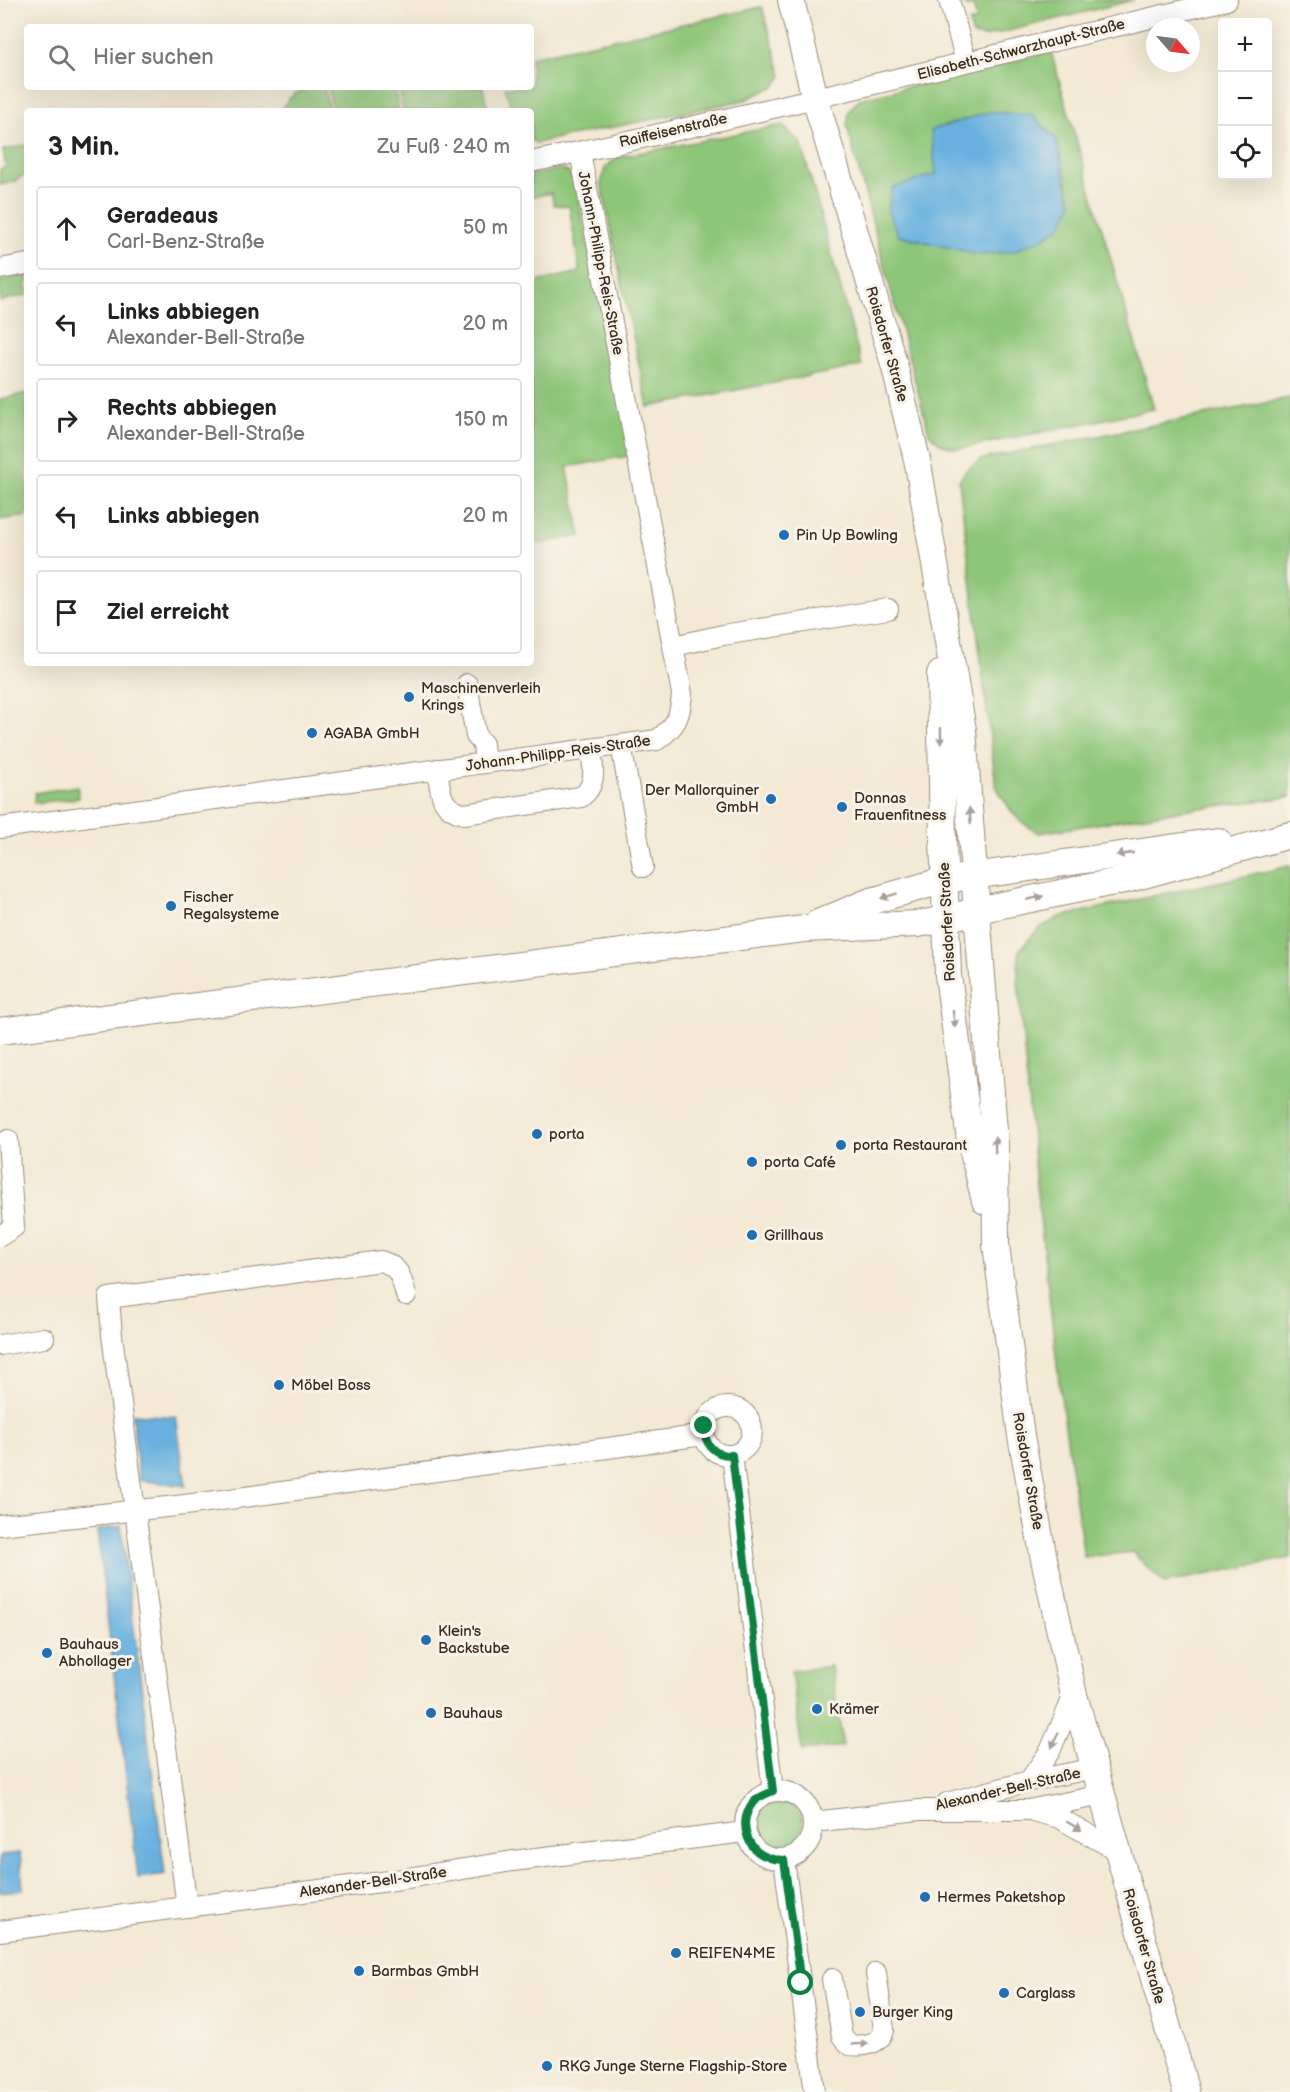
<!DOCTYPE html>
<html lang="de">
<head>
<meta charset="utf-8">
<style>
	body { margin:0; font-family:"Balsamiq Sans",sans-serif; background:#f6f6f6; color:#222 }
	.controls { position:absolute; right:18px; top:18px; display:grid; overflow:hidden; border-radius:6px; box-shadow:0 6px 24px #0002 }
	.controls button { width:54px; height:54px; display:grid; place-items:center; padding:0; border:0; border-bottom:2px solid #e0e0e0; background:#fff; color:#222; font:30px sans-serif }
	.compass { position:absolute; left:1146px; top:18px; width:54px; height:54px; border-radius:50%; background:#fff; box-shadow:0 6px 24px #0002; rotate:118deg }
	.stop { position:absolute; width:18px; height:18px; margin:-14px; border:4px solid #0b8043; border-radius:50%; background:#fff }
	.stop.end { background:#0b8043; border-color:#fff; box-shadow:0 2px 6px #0008 }
	.list { margin:0; padding:0; list-style:none }
	h2 { display:flex; justify-content:space-between; align-items:center; height:78px; margin:0; padding:0 24px; font-size:26px }
	h2 small { font-size:20px; font-weight:400; color:#767676 }
	.list li { display:grid; grid-template-columns:39px 1fr auto; gap:18px; align-items:center; box-sizing:border-box; height:84px; margin:0 12px 12px; padding:0 12px; border:2px solid #e0e0e0; border-radius:6px }
	.list b { display:block; font-size:22px; white-space:nowrap }
	.list p { margin:0; font-size:20px; white-space:nowrap; color:#767676 }
	.list em { font-size:20px; font-style:normal; color:#767676 }
	.icon { flex:none; width:33px; height:33px; fill:none; stroke:currentColor; stroke-width:2; stroke-linecap:round; stroke-linejoin:round }
	.map { position:relative; flex:none; width:1290px; height:2092px; overflow:hidden }
	.search { position:absolute; background:#fff; box-shadow:0 6px 24px #0002; left:24px; top:24px; width:510px; height:66px; display:flex; align-items:center; gap:15px; box-sizing:border-box; padding:0 21px; border-radius:6px; color:#767676; font-size:22px }
	.panel { position:absolute; background:#fff; box-shadow:0 6px 24px #0002; left:24px; top:108px; width:510px; height:558px; border-radius:6px }
	.map>svg:first-child { display:block }
	.green { fill:#8ec679; stroke:#64784c; stroke-width:1.5 }
	.water { fill:#67b1df; stroke:#516e7e; stroke-width:1.5 }
	.lines { fill:none; stroke-linecap:round; stroke-linejoin:round }
	.minor-casing { stroke:#978a79; stroke-width:22 }
	.major-casing { stroke:#978a79; stroke-width:28 }
	.minor { stroke:#fff; stroke-width:20 }
	.major { stroke:#fff; stroke-width:26 }
	.oneway { fill:#a79f9a }
	.route { stroke:#0b8043; stroke-width:8 }
	.poi-dot { fill:#1f6fb2; stroke:#f7f3e8; stroke-width:2 }
	.labels { text-anchor:middle; stroke-width:6; stroke-linejoin:round; paint-order:stroke }
	.street-label { font-size:15px; fill:#3b2a1e; stroke:#f7f3e8 }
	.poi-label { font-size:15px; fill:#3b2a1e; stroke:#f7f3e8; text-anchor:start }
</style>
</head>
<body>
<div class="map">
<svg width="1290" height="2092" viewBox="0 0 1290 2092">
	<rect width="100%" height="100%" fill="#f7f3e8"/>
	<filter id="ink" filterUnits="userSpaceOnUse"><feTurbulence type="fractalNoise" baseFrequency=".0167" numOctaves="2"/><feDisplacementMap in="SourceGraphic" scale="12" xChannelSelector="R" yChannelSelector="G"/><feConvolveMatrix kernelMatrix="1 2 1 2 8 2 1 2 1" color-interpolation-filters="sRGB"/></filter>
	<filter id="wash" filterUnits="userSpaceOnUse"><feTurbulence type="fractalNoise" baseFrequency=".008" numOctaves="4" result="noise"/><feDisplacementMap in="SourceGraphic" scale="24" xChannelSelector="R" yChannelSelector="G"/><feGaussianBlur stdDeviation="1.35" result="paint"/><feColorMatrix in="noise" values="0 0 0 0 0 0 0 0 0 0 0 0 0 0 0 0 0 1.4 0 .05"/><feComposite in="paint" operator="in"/></filter>
	<g filter="url(#wash)">
		<rect width="100%" height="100%" fill="#f3e9d4"/>
		<g class="green">
			<path d="M964,0H1134L984,37L973,35L969,23L977,20L973,5L966,7Z"/>
			<path d="M762,7L782,76L775,86L745,100L536,143L531,140V111H512L505,87H531V57Z"/>
			<path d="M1051,52L1154,409L963,448C949,449 938,444 929,433L847,126L849,111L859,99Z"/>
			<path d="M317,87H324L329,111H280C292,93 296,91 317,87Z"/>
			<path d="M328,87H394L399,111H333Z"/>
			<path d="M399,87H483L488,111H403Z"/>
			<path d="M782,125L801,143L862,366L648,407L601,183L605,168L618,157Z"/>
			<path d="M27,145V173L13,182L0,185V169L6,167L3,150Z"/>
			<path d="M562,169L569,173L574,180L634,455L567,467L581,536L531,545V283L580,272L569,206L554,205L551,193L531,197V175Z"/>
			<path d="M27,275V295L0,301V280Z"/>
			<path d="M27,393V516L0,520V399Z"/>
			<path d="M1290,398V797L1183,810L1039,833C1015,821 1009,809 996,786L959,481L967,469L982,459Z"/>
			<path d="M77,786L79,798L34,803L35,793Z"/>
			<path d="M1290,866V1558L1164,1583L1132,1552L1084,1557L1060,1390L1036,1184L1018,980L1019,951L1037,930L1059,917Z"/>
			<path d="M831,1666L843,1746L802,1751L791,1671Z"/>
			<circle cx="780" cy="1825" r="23"/>
		</g>
		<g class="water">
			<path d="M989,112L1032,115L1056,139L1072,204L1062,225L1040,240L1013,251L979,255L898,235L888,212L892,188L936,174L931,130Z"/>
			<path d="M132,1414L176,1417L186,1486L139,1480Z"/>
			<path d="M121,1526L165,1874L138,1878L97,1530Z"/>
			<path d="M20,1853L23,1890L0,1892V1855Z"/>
		</g>
	</g>
	<g filter="url(#ink)">
		<g class="lines">
			<defs>
				<g id="minor">
					<path d="M949,0L966,61"/>
					<path d="M531,162C764,113 995,54 1227,0"/>
					<path d="M0,269L27,264"/>
					<path d="M674,646L723,635L888,609"/>
					<path d="M467,684L476,736L483,744L485,763"/>
					<path d="M621,745L643,867"/>
					<path d="M437,769C441,792 439,808 464,814L581,797C598,785 593,767 591,749"/>
					<path d="M0,828L657,740C676,726 680,718 682,694L580,152"/>
					<path d="M0,1236L14,1227L8,1140"/>
					<path d="M0,1345L44,1338"/>
					<circle cx="728" cy="1431" r="24"/>
					<path d="M732,1455L773,1791"/>
					<path d="M0,1525L185,1505L704,1435"/>
					<path d="M1029,1781L1050,1751L1074,1695"/>
					<circle cx="779" cy="1825" r="34"/>
					<path d="M947,1803L1029,1781L1096,1768"/>
					<path d="M1033,1811L1059,1818L1118,1851"/>
					<path d="M813,1822L919,1810H1028L1103,1795"/>
					<path d="M784,1860L815,2092"/>
					<path d="M187,1907L112,1335L109,1298L381,1261C400,1267 401,1277 406,1295"/>
					<path d="M0,1931L389,1881L513,1861L745,1832"/>
					<path d="M832,1979L842,2036L850,2045C863,2047 881,2044 884,2030L876,1973"/>
				</g>
				<g id="major">
					<path d="M791,0L815,98L894,364L918,464L963,730L995,1144L996,1245L1021,1436L1044,1559L1074,1695L1186,2092"/>
					<path d="M940,674L943,839L948,975L970,1140L985,1201"/>
					<path d="M818,923L868,902L945,880L1218,841"/>
					<path d="M0,1031L804,929L918,924L947,919L977,910L1129,879L1290,835"/>
				</g>
			</defs>
			<use href="#minor" class="minor-casing"/>
			<use href="#major" class="major-casing"/>
			<use href="#minor" class="minor"/>
			<use href="#major" class="major"/>
		</g>
		<defs><path id="oneway-solid" d="M-6-.8H1V-3.2L6.5 0L1 3.2V.8H-6Z" transform="scale(1.5)"/></defs>
		<g class="oneway">
			<use href="#oneway-solid" transform="translate(941 736) rotate(89)"/>
			<use href="#oneway-solid" transform="translate(970 816) rotate(-95)"/>
			<use href="#oneway-solid" transform="translate(1125 854) rotate(172)"/>
			<use href="#oneway-solid" transform="translate(889 896) rotate(163)"/>
			<use href="#oneway-solid" transform="translate(1035 898) rotate(-12)"/>
			<use href="#oneway-solid" transform="translate(954 1019) rotate(82)"/>
			<use href="#oneway-solid" transform="translate(995 1145) rotate(-92)"/>
			<use href="#oneway-solid" transform="translate(1055 1740) rotate(114)"/>
			<use href="#oneway-solid" transform="translate(1074 1826) rotate(30)"/>
			<use href="#oneway-solid" transform="translate(860 2044) rotate(-3)"/>
		</g>
	</g>
	<g class="lines" filter="url(#ink)">
		<path class="route" d="M704,1426C704,1444 714,1456 732,1455L773,1791C764,1795 755,1798 750,1807C739,1826 748,1852 770,1858C774,1860 780,1859 784,1860L801,1983"/>
	</g>
	<g class="poi-dot">
		<circle cx="784" cy="535" r="6"/>
		<circle cx="409" cy="697" r="6"/>
		<circle cx="312" cy="733" r="6"/>
		<circle cx="771" cy="799" r="6"/>
		<circle cx="842" cy="807" r="6"/>
		<circle cx="171" cy="906" r="6"/>
		<circle cx="537" cy="1134" r="6"/>
		<circle cx="841" cy="1145" r="6"/>
		<circle cx="752" cy="1162" r="6"/>
		<circle cx="752" cy="1235" r="6"/>
		<circle cx="279" cy="1385" r="6"/>
		<circle cx="426" cy="1640" r="6"/>
		<circle cx="47" cy="1653" r="6"/>
		<circle cx="817" cy="1709" r="6"/>
		<circle cx="431" cy="1713" r="6"/>
		<circle cx="925" cy="1897" r="6"/>
		<circle cx="676" cy="1953" r="6"/>
		<circle cx="359" cy="1971" r="6"/>
		<circle cx="1004" cy="1993" r="6"/>
		<circle cx="860" cy="2012" r="6"/>
		<circle cx="547" cy="2066" r="6"/>
	</g>
	<g class="labels">
		<g class="street-label">
			<text transform="translate(1021 49) rotate(-14)" y="5">Elisabeth-Schwarzhaupt-Straße</text>
			<text transform="translate(673 130) rotate(-13)" y="5">Raiffeisenstraße</text>
			<text transform="translate(601 263) rotate(79)" y="5">Johann-Philipp-Reis-Straße</text>
			<text transform="translate(887 344) rotate(74)" y="5">Roisdorfer Straße</text>
			<text transform="translate(558 753) rotate(-8)" y="5">Johann-Philipp-Reis-Straße</text>
			<text transform="translate(947 922) rotate(-93)" y="5">Roisdorfer Straße</text>
			<text transform="translate(1028 1471) rotate(80)" y="5">Roisdorfer Straße</text>
			<text transform="translate(1008 1789) rotate(-13)" y="5">Alexander-Bell-Straße</text>
			<text transform="translate(373 1882) rotate(-8)" y="5">Alexander-Bell-Straße</text>
			<text transform="translate(1144 1946) rotate(74)" y="5">Roisdorfer Straße</text>
		</g>
		<g class="poi-label">
			<text x="796" y="540">Pin Up Bowling</text>
			<text x="421" y="693">Maschinenverleih<tspan x="421" dy="17">Krings</tspan></text>
			<text x="324" y="738">AGABA GmbH</text>
			<text x="759" y="795" text-anchor="end">Der Mallorquiner<tspan x="759" dy="17">GmbH</tspan></text>
			<text x="854" y="803">Donnas<tspan x="854" dy="17">Frauenfitness</tspan></text>
			<text x="183" y="902">Fischer<tspan x="183" dy="17">Regalsysteme</tspan></text>
			<text x="549" y="1139">porta</text>
			<text x="853" y="1150">porta Restaurant</text>
			<text x="764" y="1167">porta Café</text>
			<text x="764" y="1240">Grillhaus</text>
			<text x="291" y="1390">Möbel Boss</text>
			<text x="438" y="1636">Klein's<tspan x="438" dy="17">Backstube</tspan></text>
			<text x="59" y="1649">Bauhaus<tspan x="59" dy="17">Abhollager</tspan></text>
			<text x="829" y="1714">Krämer</text>
			<text x="443" y="1718">Bauhaus</text>
			<text x="937" y="1902">Hermes Paketshop</text>
			<text x="688" y="1958">REIFEN4ME</text>
			<text x="371" y="1976">Barmbas GmbH</text>
			<text x="1016" y="1998">Carglass</text>
			<text x="872" y="2017">Burger King</text>
			<text x="559" y="2071">RKG Junge Sterne Flagship-Store</text>
		</g>
	</g>
</svg>
<div class="controls">
<button>+</button>
<button>−</button>
<button><svg class="icon" aria-label="locate" viewBox="0 0 24 24"><circle cx="12" cy="12" r="6"/><path d="M12 2v4M12 18v4M2 12h4M18 12h4"/></svg></button>
</div>
<svg class="compass" viewBox="-18 -18 36 36"><path d="M0-13l5 13h-10z" fill="#e53935"/><path d="M0 13l5-13h-10z" fill="#767676"/></svg>
<div class="stop" style="left:801px;top:1983px"></div>
<div class="stop end" style="left:704px;top:1426px"></div>
<div class="search"><svg class="icon" aria-label="search" viewBox="0 0 24 24"><circle cx="10" cy="10" r="6"/><path d="M15 15l6 6"/></svg>Hier suchen</div>
<section class="panel">
<h2>3 Min.<small>Zu Fuß · 240 m</small></h2>
<ul class="list">
<li><svg class="icon" aria-label="ahead" viewBox="0 0 24 24"><path d="M12 20V5M6 11l6-6 6 6"/></svg><div><b>Geradeaus</b><p>Carl-Benz-Straße</p></div><em>50 m</em></li>
<li><svg class="icon" aria-label="left" viewBox="0 0 24 24"><path d="M17 20v-9H6M10 6l-5 5 5 5"/></svg><div><b>Links abbiegen</b><p>Alexander-Bell-Straße</p></div><em>20 m</em></li>
<li><svg class="icon" aria-label="right" viewBox="0 0 24 24"><path d="M7 20v-9h11M14 6l5 5-5 5"/></svg><div><b>Rechts abbiegen</b><p>Alexander-Bell-Straße</p></div><em>150 m</em></li>
<li><svg class="icon" aria-label="left" viewBox="0 0 24 24"><path d="M17 20v-9H6M10 6l-5 5 5 5"/></svg><div><b>Links abbiegen</b></div><em>20 m</em></li>
<li><svg class="icon" aria-label="arrive" viewBox="0 0 24 24"><path d="M6 21V4h12l-3 4 3 4H6"/></svg><div><b>Ziel erreicht</b></div></li>
</ul>
</section>
</div>
</body>
</html>
